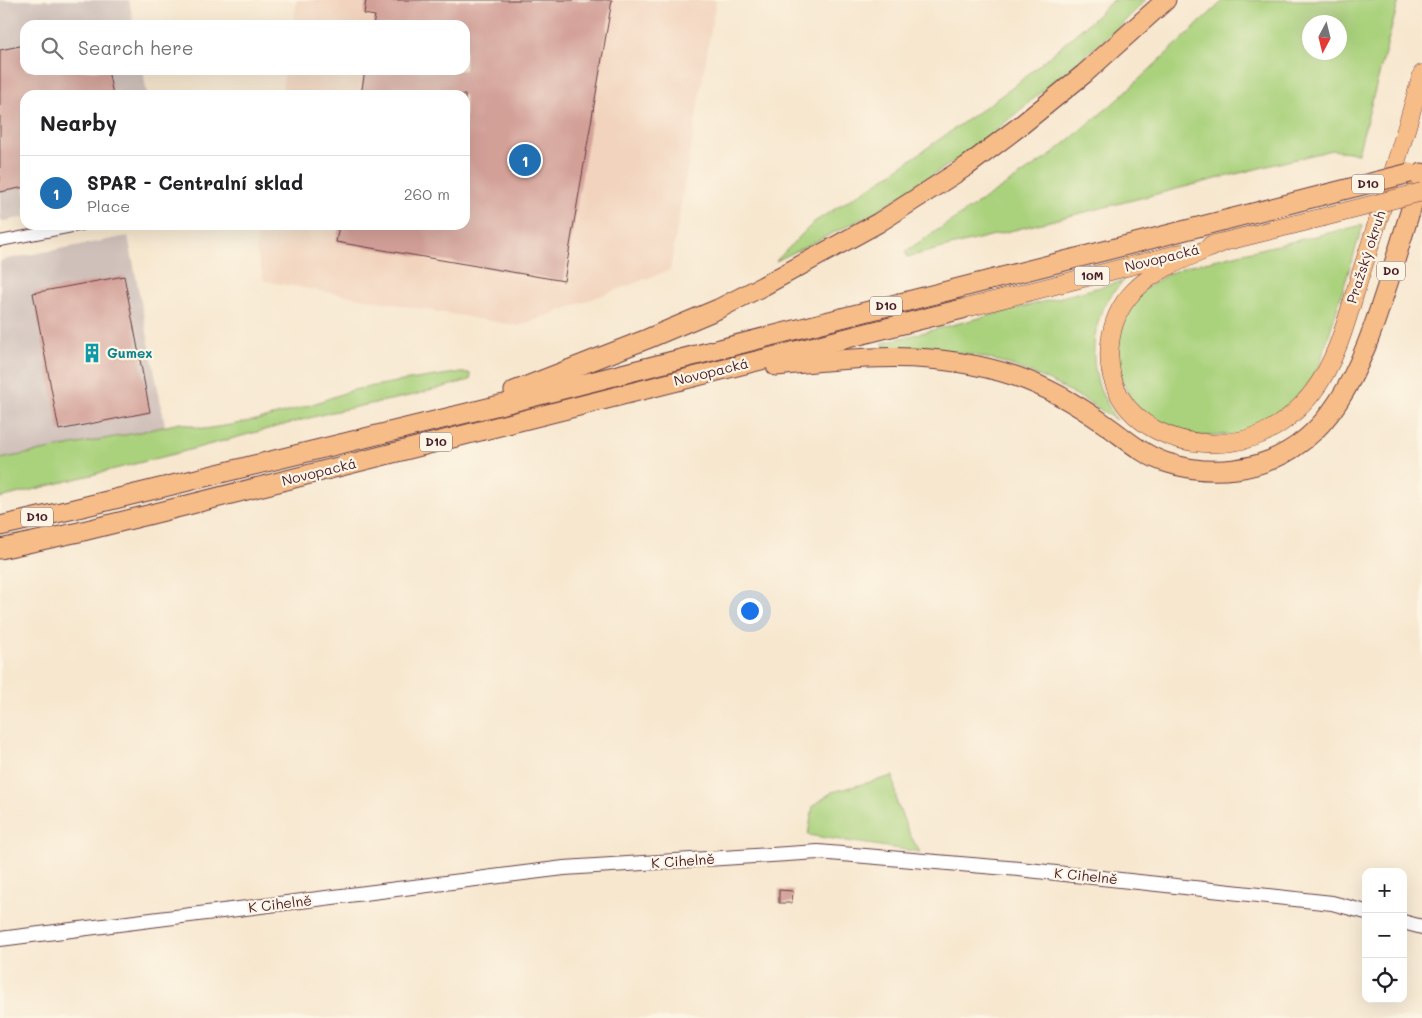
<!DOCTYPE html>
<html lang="en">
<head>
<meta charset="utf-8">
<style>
	body { margin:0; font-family:Mali,sans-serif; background:#f2f2f2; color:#202124 }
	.controls { position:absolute; right:15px; bottom:15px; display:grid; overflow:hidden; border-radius:10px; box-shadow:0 5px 20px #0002 }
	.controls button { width:45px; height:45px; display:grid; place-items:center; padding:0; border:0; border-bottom:1px solid #e0e0e0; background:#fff; color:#202124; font:25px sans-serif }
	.compass { position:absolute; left:1302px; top:15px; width:45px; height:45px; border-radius:50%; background:#fff; box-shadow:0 5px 20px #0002; rotate:187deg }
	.you { position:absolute; left:749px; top:610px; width:18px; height:18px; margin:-12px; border:4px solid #fff; border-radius:50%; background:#1a73e8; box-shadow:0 0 0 8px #1a73e833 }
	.badge { display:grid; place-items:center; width:32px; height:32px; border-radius:50%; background:#1f6fb2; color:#fff; font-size:16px; font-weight:700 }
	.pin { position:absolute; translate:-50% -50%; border:2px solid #fff; box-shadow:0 1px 5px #0006 }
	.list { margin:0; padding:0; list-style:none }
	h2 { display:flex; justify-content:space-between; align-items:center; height:65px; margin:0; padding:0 20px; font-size:21px }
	h2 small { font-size:16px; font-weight:400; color:#757577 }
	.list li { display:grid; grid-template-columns:32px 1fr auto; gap:15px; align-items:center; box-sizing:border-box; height:75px; padding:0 20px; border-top:1px solid #e0e0e0 }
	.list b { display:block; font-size:19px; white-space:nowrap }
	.list p { margin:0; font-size:16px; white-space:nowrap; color:#757577 }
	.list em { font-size:16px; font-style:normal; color:#757577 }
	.icon { flex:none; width:28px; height:28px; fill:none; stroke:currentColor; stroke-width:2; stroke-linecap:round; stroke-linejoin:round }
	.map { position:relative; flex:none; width:1422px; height:1018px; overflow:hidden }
	.search { position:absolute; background:#fff; box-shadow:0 5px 20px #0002; left:20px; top:20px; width:450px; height:55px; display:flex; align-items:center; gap:12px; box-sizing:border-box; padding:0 18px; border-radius:15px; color:#757577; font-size:19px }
	.panel { position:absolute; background:#fff; box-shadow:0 5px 20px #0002; left:20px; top:90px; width:450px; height:140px; border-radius:15px }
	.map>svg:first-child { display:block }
	.built { fill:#f2d4be }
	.industrial { fill:#cfc0ba }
	.green { fill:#aad27d; stroke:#7a7854; fill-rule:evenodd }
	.building { fill:#d3a098 }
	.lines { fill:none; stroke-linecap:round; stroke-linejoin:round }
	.minor-casing { stroke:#643d44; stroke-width:12 }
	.tertiary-casing { stroke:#643d44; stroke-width:16 }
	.trunk-casing { stroke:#643d44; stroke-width:19 }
	.motorway-casing { stroke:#643d44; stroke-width:21 }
	.minor { stroke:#fff; stroke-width:10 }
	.tertiary { stroke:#fff; stroke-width:14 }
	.trunk { stroke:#f7bd88; stroke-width:18 }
	.motorway { stroke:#f7bd88; stroke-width:19 }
	.trunk-bridge-casing { stroke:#643d44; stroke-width:19; stroke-linecap:butt }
	.motorway-bridge-casing { stroke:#643d44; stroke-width:21; stroke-linecap:butt }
	.trunk-bridge { stroke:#f7bd88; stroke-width:18 }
	.motorway-bridge { stroke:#f7bd88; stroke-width:19 }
	.labels { text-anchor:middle; stroke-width:4.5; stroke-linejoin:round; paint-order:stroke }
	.shield { fill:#fcf5e5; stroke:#7f5f63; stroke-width:1 }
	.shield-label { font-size:12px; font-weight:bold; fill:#4a1f2b }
	.street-label { font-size:14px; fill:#4a1f2b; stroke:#fcf5e5 }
	.culture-label { font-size:14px; font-weight:bold; fill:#0d838f; stroke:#fcf5e5; text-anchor:start }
</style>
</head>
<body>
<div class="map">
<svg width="1422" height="1018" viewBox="0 0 1422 1018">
	<rect width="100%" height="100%" fill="#fcf5e5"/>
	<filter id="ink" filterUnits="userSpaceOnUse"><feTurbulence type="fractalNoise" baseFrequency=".02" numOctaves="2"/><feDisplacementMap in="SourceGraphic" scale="10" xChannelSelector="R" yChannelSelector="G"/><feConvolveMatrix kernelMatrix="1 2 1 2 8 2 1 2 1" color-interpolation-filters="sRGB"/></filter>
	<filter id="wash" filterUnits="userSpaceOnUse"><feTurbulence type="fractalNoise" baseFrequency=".0096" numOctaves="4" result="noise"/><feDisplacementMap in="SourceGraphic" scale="20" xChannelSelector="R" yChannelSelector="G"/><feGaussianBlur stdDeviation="1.12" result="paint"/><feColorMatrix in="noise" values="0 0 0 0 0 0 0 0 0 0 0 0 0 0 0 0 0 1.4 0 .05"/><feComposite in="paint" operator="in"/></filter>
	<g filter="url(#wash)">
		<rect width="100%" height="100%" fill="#f7e7cf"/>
		<path class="built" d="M297,0H716L670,270L519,326L264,281L256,249L260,225H465V95H281L285,70H465V25H293Z"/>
		<g class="industrial">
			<path d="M0,0H129L134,25H25V70H143L147,95H25V217L0,222Z"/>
			<path d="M128,236L166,430L0,461V263L2,260Z"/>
		</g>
		<g class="green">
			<path d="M1113,0H1146L1121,25L975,148L870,215L776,261L814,222L889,175L1012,88L1091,21Z"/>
			<path d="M1224,0H1399L1358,153L1331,150L907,257L906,251L1051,155L1116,101ZM1340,22V52H1310V22Z"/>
			<path d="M1363,225L1318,370L1288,412L1243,434L1195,436L1152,422L1131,400L1115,366L1119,335L1131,304L1145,289L1168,274L1188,266Z"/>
			<path d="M1124,281C1094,307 1087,352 1100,389C1104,400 1111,410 1116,420C1088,401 1058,383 1026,371C981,352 932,348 884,347L882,343Z"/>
			<path d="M456,373H469L471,375L470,380L414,395L332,412L174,454L0,498V459L135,433L180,423L204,429L231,425L266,418L304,407L353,390L396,382Z"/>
			<path d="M893,776L897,804L910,835L920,852L808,835L813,806L832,792Z"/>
		</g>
		<g id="blocks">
			<g class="building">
				<path d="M366,0H612L564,281L336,242L339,225H465V95H361L365,70H465V25H373L375,16L364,14Z"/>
				<path d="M25,45V70H108L113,95H25V187L0,192V50Z"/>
				<path d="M124,276L150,412L59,430L33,293Z"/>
				<path d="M779,890L793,891L792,903H779Z"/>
			</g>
		</g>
	</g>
	<g filter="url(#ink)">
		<use href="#blocks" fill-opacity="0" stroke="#643d44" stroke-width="1"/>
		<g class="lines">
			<defs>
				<path id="minor" d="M0,241L82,225"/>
				<g id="tertiary">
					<path d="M1403,922L1422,927"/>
					<path d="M0,939L564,868L818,852L1019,869L1332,903L1366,912"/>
				</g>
				<g id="trunk">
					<path d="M1222,243C1192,256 1157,267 1134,291C1120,305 1112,324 1110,344C1101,426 1192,461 1259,435C1281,426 1299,410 1313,392C1338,359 1348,315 1360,276C1382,209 1403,142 1422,74"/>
					<path d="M1211,245L1320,218"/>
					<path d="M962,309L1181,253"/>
				</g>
				<g id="motorway">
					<path d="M776,366C859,357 933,349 1015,376C1048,387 1078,405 1106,425C1126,439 1144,456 1168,463C1190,470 1213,472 1236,469C1334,456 1363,360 1389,280C1400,244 1411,208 1422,173"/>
					<path d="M514,391L647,339L718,309L763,286L878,223L967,166L1020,126L1084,74L1166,0"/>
					<path d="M0,526L74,509L524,399L1327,194"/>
					<path d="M0,549L79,532L164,511L962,309"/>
				</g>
			</defs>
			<use href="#minor" class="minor-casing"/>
			<use href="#tertiary" class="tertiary-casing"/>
			<use href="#trunk" class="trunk-casing"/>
			<use href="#motorway" class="motorway-casing"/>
			<use href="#minor" class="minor"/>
			<use href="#tertiary" class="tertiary"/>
			<use href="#trunk" class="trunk"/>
			<use href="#motorway" class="motorway"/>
			<defs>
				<path id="trunk-bridge" d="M1320,218L1422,192"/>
				<path id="motorway-bridge" d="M1327,194L1410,173"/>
			</defs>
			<use href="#trunk-bridge" class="trunk-bridge-casing"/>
			<use href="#motorway-bridge" class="motorway-bridge-casing"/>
			<use href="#trunk-bridge" class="trunk-bridge"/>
			<use href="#motorway-bridge" class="motorway-bridge"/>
		</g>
	</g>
	<defs>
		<symbol id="building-bare" viewBox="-9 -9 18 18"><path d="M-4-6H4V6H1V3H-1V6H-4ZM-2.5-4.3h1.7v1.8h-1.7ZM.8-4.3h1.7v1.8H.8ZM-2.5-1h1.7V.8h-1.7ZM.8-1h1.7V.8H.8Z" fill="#0f9aa8" stroke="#fcf5e5" stroke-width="2.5" paint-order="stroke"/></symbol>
	</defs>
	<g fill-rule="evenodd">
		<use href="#building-bare" x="78" y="339" width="28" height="28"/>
	</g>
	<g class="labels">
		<g class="shield">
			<rect x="1352" y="174.5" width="32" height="19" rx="4"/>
			<rect x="1377" y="261.5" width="28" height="19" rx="4"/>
			<rect x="1074.5" y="266.5" width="35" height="19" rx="4"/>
			<rect x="870" y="296.5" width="32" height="19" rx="4"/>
			<rect x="420" y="432.5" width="32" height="19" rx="4"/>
			<rect x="21" y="507.5" width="32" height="19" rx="4"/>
		</g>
		<g class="shield-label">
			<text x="1368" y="188">D10</text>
			<text x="1391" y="275">D0</text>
			<text x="1092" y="280">10M</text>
			<text x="886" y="310">D10</text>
			<text x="436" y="446">D10</text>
			<text x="37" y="521">D10</text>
		</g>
		<g class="street-label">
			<text transform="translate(1366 257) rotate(-72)" y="5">Pražský okruh</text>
			<text transform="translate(1162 258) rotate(-14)" y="5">Novopacká</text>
			<text transform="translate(711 372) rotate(-14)" y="5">Novopacká</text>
			<text transform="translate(319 472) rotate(-14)" y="5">Novopacká</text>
			<text transform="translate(683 861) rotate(-4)" y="5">K Cihelně</text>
			<text transform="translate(1086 876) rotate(6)" y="5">K Cihelně</text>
			<text transform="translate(280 904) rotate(-7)" y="5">K Cihelně</text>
		</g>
		<g class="culture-label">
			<text x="107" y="358">Gumex</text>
		</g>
	</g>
</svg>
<div class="controls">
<button>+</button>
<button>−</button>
<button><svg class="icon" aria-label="locate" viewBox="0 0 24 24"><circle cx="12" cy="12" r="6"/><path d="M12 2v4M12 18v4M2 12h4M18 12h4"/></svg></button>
</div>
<svg class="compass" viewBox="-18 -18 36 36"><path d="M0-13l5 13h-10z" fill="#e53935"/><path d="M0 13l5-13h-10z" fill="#757577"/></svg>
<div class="you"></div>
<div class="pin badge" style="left:525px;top:160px">1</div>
<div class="search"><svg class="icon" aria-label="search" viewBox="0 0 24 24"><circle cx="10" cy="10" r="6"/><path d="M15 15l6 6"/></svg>Search here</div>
<section class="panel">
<h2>Nearby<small></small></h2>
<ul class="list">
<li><span class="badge">1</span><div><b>SPAR - Centralní sklad</b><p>Place</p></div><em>260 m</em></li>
</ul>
</section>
</div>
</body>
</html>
